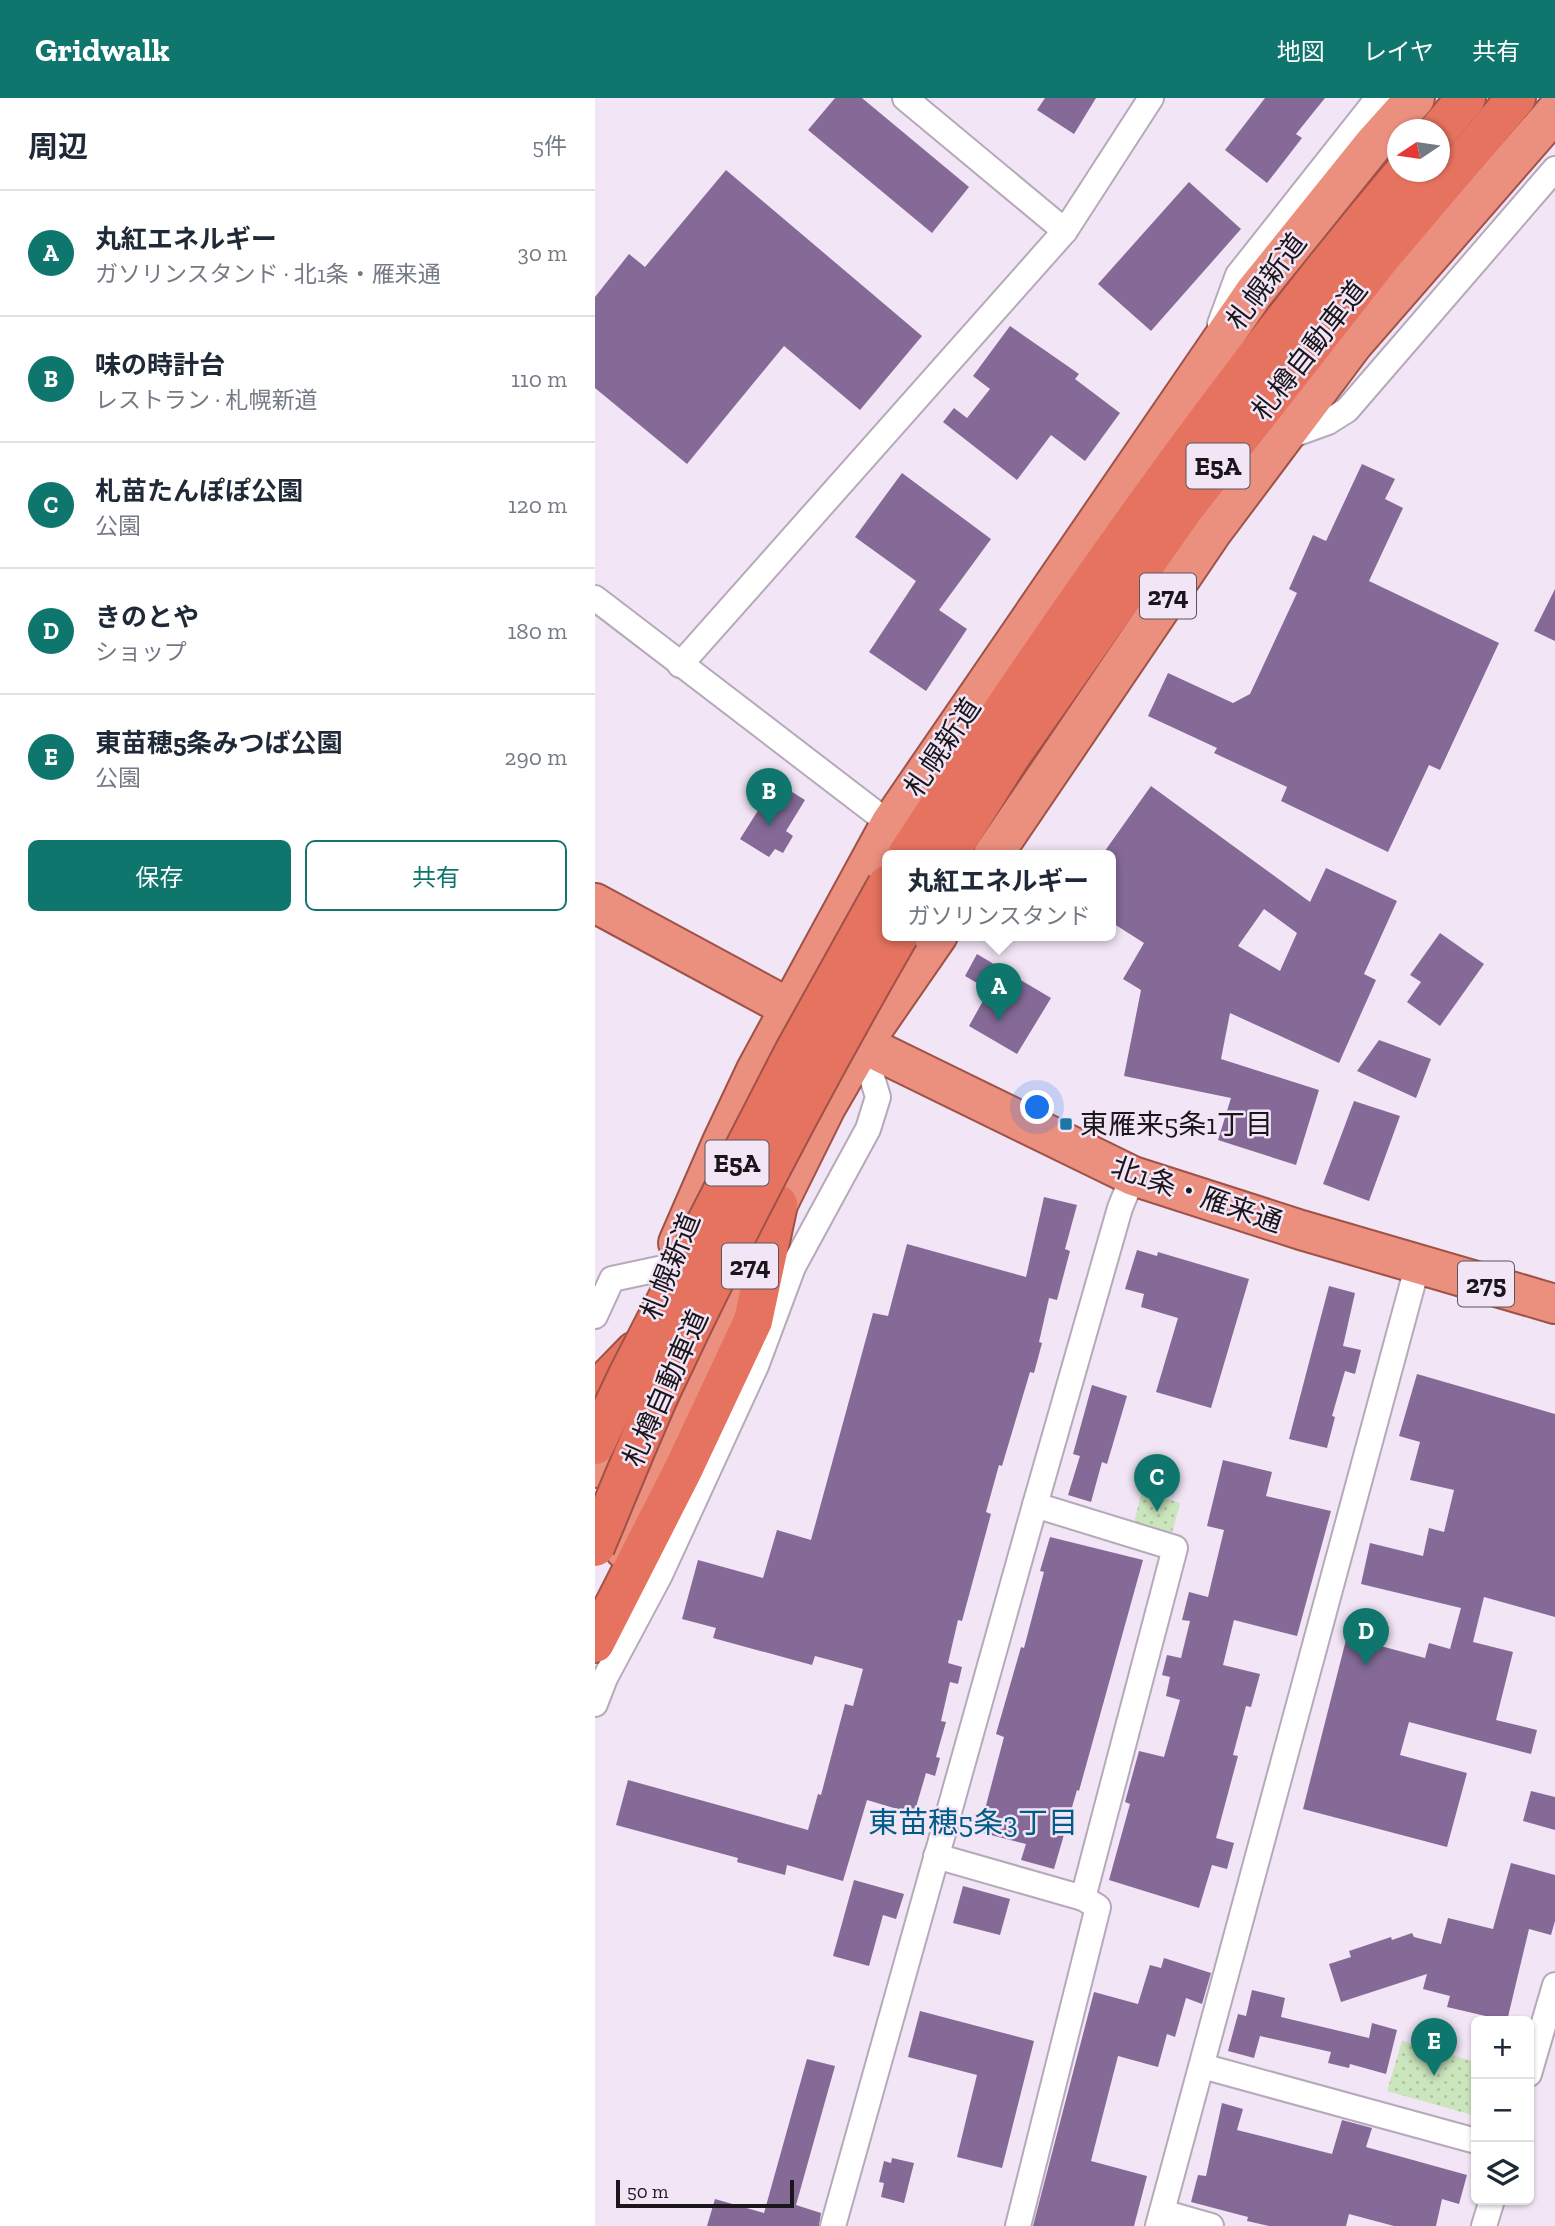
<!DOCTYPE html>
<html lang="ja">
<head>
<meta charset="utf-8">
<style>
	body { margin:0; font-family:"Zilla Slab","Noto Sans JP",serif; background:#f6f6f7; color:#1f2937 }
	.controls { position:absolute; right:21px; bottom:21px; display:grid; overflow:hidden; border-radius:10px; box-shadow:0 2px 5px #0004 }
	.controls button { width:63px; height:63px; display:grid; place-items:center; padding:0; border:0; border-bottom:2px solid #e0e1e3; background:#fff; color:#1f2937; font:35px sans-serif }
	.compass { position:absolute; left:792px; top:21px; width:63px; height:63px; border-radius:50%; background:#fff; box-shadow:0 2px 5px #0004; rotate:257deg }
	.scale { position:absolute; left:21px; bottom:18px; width:178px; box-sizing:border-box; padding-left:7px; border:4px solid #1a161b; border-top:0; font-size:19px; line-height:24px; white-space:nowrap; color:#1a161b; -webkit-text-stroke:5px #f2e5f5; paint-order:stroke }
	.you { position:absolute; left:443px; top:1010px; width:24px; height:24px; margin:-18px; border:5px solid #fff; border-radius:50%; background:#1a73e8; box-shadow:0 0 0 10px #1a73e833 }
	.badge { display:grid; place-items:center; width:46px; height:46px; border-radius:50%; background:#0f766e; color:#fff; font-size:23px; font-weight:700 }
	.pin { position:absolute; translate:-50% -58px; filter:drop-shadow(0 2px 4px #0008) }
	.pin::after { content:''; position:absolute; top:37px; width:24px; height:21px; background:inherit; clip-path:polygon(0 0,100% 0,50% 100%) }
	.popup { position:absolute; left:287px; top:752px; width:234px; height:91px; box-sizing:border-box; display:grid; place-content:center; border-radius:10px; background:#fff; filter:drop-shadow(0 2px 5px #0005); font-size:23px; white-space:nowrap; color:#747a83 }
	.popup b { font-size:26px; color:#1f2937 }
	.popup::after { content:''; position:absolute; left:50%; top:100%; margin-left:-14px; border:14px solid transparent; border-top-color:#fff }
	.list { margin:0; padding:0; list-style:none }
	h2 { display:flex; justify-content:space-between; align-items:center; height:91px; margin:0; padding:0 28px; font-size:30px }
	h2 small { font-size:23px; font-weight:400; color:#747a83 }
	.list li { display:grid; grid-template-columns:46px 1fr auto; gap:21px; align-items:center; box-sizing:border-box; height:126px; padding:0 28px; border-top:2px solid #e0e1e3 }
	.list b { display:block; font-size:26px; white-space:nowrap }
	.list p { margin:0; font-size:23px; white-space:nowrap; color:#747a83 }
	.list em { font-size:23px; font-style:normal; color:#747a83 }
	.actions { display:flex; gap:14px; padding:21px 28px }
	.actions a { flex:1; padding:16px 0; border:2px solid #0f766e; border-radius:10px; text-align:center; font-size:24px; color:#0f766e }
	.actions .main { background:#0f766e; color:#fff }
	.icon { flex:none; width:38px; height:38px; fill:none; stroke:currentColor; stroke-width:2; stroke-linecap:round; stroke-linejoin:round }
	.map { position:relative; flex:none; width:960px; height:2128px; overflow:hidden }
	header { display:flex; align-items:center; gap:42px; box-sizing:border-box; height:98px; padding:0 35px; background:#0f766e; color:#fff }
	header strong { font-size:33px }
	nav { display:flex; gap:38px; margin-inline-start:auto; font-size:24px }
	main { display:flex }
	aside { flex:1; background:#fff }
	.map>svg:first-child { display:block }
	.grass { fill:url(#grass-dots) }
	.building { fill:#856a98; fill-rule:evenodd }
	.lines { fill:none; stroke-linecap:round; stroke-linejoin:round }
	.minor-casing { stroke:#b6a9b9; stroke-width:28 }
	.trunk-casing { stroke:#9f5247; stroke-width:42 }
	.motorway-casing { stroke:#9f5247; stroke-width:42 }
	.minor { stroke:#fff; stroke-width:24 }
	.trunk { stroke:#eb8f7f; stroke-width:38 }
	.motorway { stroke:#e6735f; stroke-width:38 }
	.motorway-bridge-casing { stroke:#9f5247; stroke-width:42; stroke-linecap:butt }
	.motorway-bridge { stroke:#e6735f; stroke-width:38 }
	.poi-dot { fill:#1d76a5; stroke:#f2e5f5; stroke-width:2.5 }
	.labels { text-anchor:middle; stroke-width:5; stroke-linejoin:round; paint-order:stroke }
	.shield { fill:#f2e5f5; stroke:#5b545c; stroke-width:2 }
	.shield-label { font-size:26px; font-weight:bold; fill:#1a161b }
	.street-label { font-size:28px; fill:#1a161b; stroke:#f2e5f5 }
	.poi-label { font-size:28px; fill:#1a161b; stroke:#f2e5f5; text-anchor:start }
	.neighbourhood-label { font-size:30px; fill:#005c86; stroke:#f2e5f5 }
</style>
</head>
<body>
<header>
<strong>Gridwalk</strong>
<nav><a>地図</a><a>レイヤ</a><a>共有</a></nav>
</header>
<main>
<aside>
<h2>周辺<small>5件</small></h2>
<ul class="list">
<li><span class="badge">A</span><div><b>丸紅エネルギー</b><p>ガソリンスタンド · 北1条・雁来通</p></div><em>30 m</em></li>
<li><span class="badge">B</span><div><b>味の時計台</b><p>レストラン · 札幌新道</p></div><em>110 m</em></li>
<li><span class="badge">C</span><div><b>札苗たんぽぽ公園</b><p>公園</p></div><em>120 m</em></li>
<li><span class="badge">D</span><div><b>きのとや</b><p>ショップ</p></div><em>180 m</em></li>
<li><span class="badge">E</span><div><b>東苗穂5条みつば公園</b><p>公園</p></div><em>290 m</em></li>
</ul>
<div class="actions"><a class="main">保存</a><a>共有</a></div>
</aside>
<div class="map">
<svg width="960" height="2128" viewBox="0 0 960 2128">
	<defs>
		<pattern id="grass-dots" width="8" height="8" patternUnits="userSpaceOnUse" patternTransform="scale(1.75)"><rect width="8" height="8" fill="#cbe5bd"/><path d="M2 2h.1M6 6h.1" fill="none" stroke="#aec4a2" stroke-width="1.8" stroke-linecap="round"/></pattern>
	</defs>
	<rect width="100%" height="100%" fill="#f2e5f5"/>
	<g class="grass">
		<path d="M547,1393L585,1405L577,1435L539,1424Z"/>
		<path d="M807,1943L881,1964V2018L792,1993Z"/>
	</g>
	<g class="building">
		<path d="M240,0H267L374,89L337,135L213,32Z"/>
		<path d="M450,0H501L479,36L442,12Z"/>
		<path d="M670,0H730L701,36L707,40L672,85L630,52Z"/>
		<path d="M131,72L327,238L265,312L189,248L92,366L0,290V199L34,156L50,169Z"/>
		<path d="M594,84L646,131L556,233L503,186Z"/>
		<path d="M415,228L484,276L480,281L525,315L490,363L456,337L422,382L348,324L359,310L372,320L395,291L378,278Z"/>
		<path d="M767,366L800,381L790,401L808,410L774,483L904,545L845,672L834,667L793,754L686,703L692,689L619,655L622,650L553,618L573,575L638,605L655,596L702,495L694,491L718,437L731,443Z"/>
		<path d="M307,375L396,441L344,512L372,531L331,593L274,554L321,483L260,439Z"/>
		<path d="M960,491V543L939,533Z"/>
		<path d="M181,684L210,702L191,733L198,738L188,755L180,751L174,759L145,741Z"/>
		<path d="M556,688L715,804L731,770L802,803L769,876L781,882L744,965L635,915L626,961L724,992L701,1067L623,1042L636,1000L529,978L546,892L528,881L549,845L516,824V757H507ZM669,811L702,835L685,873L643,848Z"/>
		<path d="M845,835L889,866L845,928L812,904L826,884L815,877Z"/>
		<path d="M382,856L456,900L422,956L374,928L394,892L370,878Z"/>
		<path d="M784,942L836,961L821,1000L762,973Z"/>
		<path d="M759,1003L805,1018L774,1103L728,1086Z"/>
		<path d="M449,1099L482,1107L470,1151L475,1153L462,1202L454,1200L444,1244L447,1245L439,1275L435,1274L407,1368L404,1367L391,1414L396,1416L367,1523L363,1522L353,1565L367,1569L363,1586L355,1584L346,1623L351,1624L341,1659L345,1660L340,1678L331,1675L319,1716L272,1702L248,1783L192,1767L190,1777L142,1764L143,1760L21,1727L33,1682L213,1732L223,1696L226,1697L250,1606L258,1608L268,1571L220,1558L217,1567L118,1540L121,1530L87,1521L103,1462L168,1480L182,1432L216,1442L278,1215L293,1218L312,1146L431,1179Z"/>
		<path d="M542,1152L562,1158L563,1154L654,1181L616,1310L561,1294L583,1220L546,1209L549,1196L530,1191Z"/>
		<path d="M734,1188L760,1195L748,1248L766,1252L760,1276L750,1273L737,1318L740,1319L732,1350L694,1341Z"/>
		<path d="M822,1276L960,1316V1519L889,1499L878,1544L918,1554L901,1622L942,1632L936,1656L814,1624L805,1657L872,1675L852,1749L708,1711L754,1530L784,1539L782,1547L830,1560L834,1545L855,1551L866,1510L766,1486L775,1445L828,1458L834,1430L849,1434L859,1392L815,1382L825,1344L804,1338Z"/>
		<path d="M497,1287L532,1298L512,1366L507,1364L496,1404L473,1397L485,1358L478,1356Z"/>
		<path d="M628,1362L677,1374L671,1398L736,1413L702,1538L639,1522L628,1567L665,1576L656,1609L651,1608L638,1657L643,1658L621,1740L639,1745L632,1771L617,1767L604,1810L514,1782L535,1706L530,1704L544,1653L569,1659L585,1602L571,1598L575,1579L567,1577L572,1557L586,1560L595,1523L587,1522L594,1494L613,1499L629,1432L612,1428Z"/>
		<path d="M455,1439L548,1462L484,1693L482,1692L459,1771L426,1762L431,1746L384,1734L409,1639L401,1636L426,1549L429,1550L449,1474L445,1473Z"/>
		<path d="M936,1693L960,1699V1732L928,1723Z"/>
		<path d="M916,1765L960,1777V1823L956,1837L934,1831L912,1923L852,1909L855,1898L828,1891L832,1876L746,1904L734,1866L756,1859L754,1853L796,1839L797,1842L817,1835L819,1839L846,1846L853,1820L898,1831Z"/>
		<path d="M259,1782L309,1796L301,1821L288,1817L274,1868L238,1858Z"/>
		<path d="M368,1788L415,1801L405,1837L358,1825Z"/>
		<path d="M569,1860L616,1875L607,1906L591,1900L580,1939L572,1936L563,1969L523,1958L496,2063L552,2078L539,2128H438L499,1894L543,1906L555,1867L566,1870Z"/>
		<path d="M657,1892L690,1900L686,1919L774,1940L777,1925L802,1932L791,1976L755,1966L754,1970L733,1965L736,1954L665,1938L659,1960L633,1953L643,1916L651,1918Z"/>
		<path d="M325,1913L439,1943L407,2070L362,2059L382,1977L313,1959Z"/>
		<path d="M212,1961L240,1968L201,2107L226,2115L224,2128H112L120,2101L169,2115Z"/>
		<path d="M627,2005L648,2011L642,2032L737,2056L747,2022L777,2030L771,2049L872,2077L864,2106L847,2101L841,2128H799L754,2116L751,2128H674L652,2123L653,2119L596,2104L603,2077L611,2078Z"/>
		<path d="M297,2060L319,2065L309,2105L286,2099L289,2085L284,2084L289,2063L296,2065Z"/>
	</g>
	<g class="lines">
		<defs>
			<g id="minor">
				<path d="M310,0L470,133"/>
				<path d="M625,226L643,177L783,0"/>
				<path d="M689,340L733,324L752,312L960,71"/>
				<path d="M0,500L295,726"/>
				<path d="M85,567L470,133L556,0"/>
				<path d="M0,1218L17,1181L73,1169"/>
				<path d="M0,1606L10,1580L65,1477L161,1268L198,1169L273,1031L283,999L267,947"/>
				<path d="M341,1758L488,1800L580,1450L440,1407"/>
				<path d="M607,1968L881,2043"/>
				<path d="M934,1976L960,1887"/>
				<path d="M567,2114L616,2128"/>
				<path d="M238,2128L440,1407L525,1110L538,1078"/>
				<path d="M423,2128L503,1809L488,1800"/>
				<path d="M563,2128L823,1166"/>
				<path d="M889,2128L897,2102"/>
			</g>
			<g id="trunk">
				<path d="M398,757L617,434L758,246L960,14"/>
				<path d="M0,805L194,910L538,1078L706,1132L960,1206"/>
				<path d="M83,1145L127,1044L161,972L295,726L659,195L778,47L820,0"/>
				<path d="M0,1370L19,1316"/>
				<path d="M29,1451L183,1106L231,1009L267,947L343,837"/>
			</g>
			<g id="motorway">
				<path d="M844,32L871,0"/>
				<path d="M312,757C466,521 628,289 809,74"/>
				<path d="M353,757L415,659L588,412L786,159L921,0"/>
				<path d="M0,1294L40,1253"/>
				<path d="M0,1545L88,1372L158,1223L183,1106"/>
			</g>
		</defs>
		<use href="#minor" class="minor-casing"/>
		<use href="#trunk" class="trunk-casing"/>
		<use href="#motorway" class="motorway-casing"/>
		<use href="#minor" class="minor"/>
		<use href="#trunk" class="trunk"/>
		<use href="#motorway" class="motorway"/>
		<defs>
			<g id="motorway-bridge">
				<path d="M0,1347L33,1277L199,954L292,787"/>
				<path d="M0,1449C22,1397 43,1344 66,1293C139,1137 218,986 304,837"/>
			</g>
		</defs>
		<use href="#motorway-bridge" class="motorway-bridge-casing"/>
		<use href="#motorway-bridge" class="motorway-bridge"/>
	</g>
	<rect class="poi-dot" x="464" y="1019" width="14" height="14" rx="3.5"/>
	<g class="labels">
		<g class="shield">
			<rect x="591.5" y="345.5" width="63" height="45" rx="5"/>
			<rect x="545" y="475.5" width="56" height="45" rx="5"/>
			<rect x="110.5" y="1042.5" width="63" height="45" rx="5"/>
			<rect x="127" y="1145.5" width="56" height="45" rx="5"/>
			<rect x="863" y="1163.5" width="56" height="45" rx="5"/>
		</g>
		<g class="shield-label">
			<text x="623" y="377">E5A</text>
			<text x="573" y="507">274</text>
			<text x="142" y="1074">E5A</text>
			<text x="155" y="1177">274</text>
			<text x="891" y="1195">275</text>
		</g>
		<g class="street-label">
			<text transform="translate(671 183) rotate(-53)" y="10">札幌新道</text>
			<text transform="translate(714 252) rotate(-52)" y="10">札樽自動車道</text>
			<text transform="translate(347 649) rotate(-56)" y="10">札幌新道</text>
			<text transform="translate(602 1096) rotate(19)" y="10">北1条・雁来通</text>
			<text transform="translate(75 1168) rotate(-68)" y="10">札幌新道</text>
			<text transform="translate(70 1290) rotate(-66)" y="10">札樽自動車道</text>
		</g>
		<g class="poi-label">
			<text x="485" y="1036">東雁来5条1丁目</text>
		</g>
		<g class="neighbourhood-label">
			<text x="378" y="1735">東苗穂5条3丁目</text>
		</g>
	</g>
</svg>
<div class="controls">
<button>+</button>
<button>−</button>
<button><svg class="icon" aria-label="layers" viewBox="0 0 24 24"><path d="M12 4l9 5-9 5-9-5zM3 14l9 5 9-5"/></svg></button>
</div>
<svg class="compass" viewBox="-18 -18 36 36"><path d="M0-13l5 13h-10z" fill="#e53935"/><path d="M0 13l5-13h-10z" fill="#747a83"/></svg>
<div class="scale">50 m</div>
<div class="you"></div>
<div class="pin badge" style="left:404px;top:923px">A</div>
<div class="popup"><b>丸紅エネルギー</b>ガソリンスタンド</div>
<div class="pin badge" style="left:174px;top:728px">B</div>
<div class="pin badge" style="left:562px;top:1414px">C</div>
<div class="pin badge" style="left:771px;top:1568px">D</div>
<div class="pin badge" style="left:839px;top:1978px">E</div>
</div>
</main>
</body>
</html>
